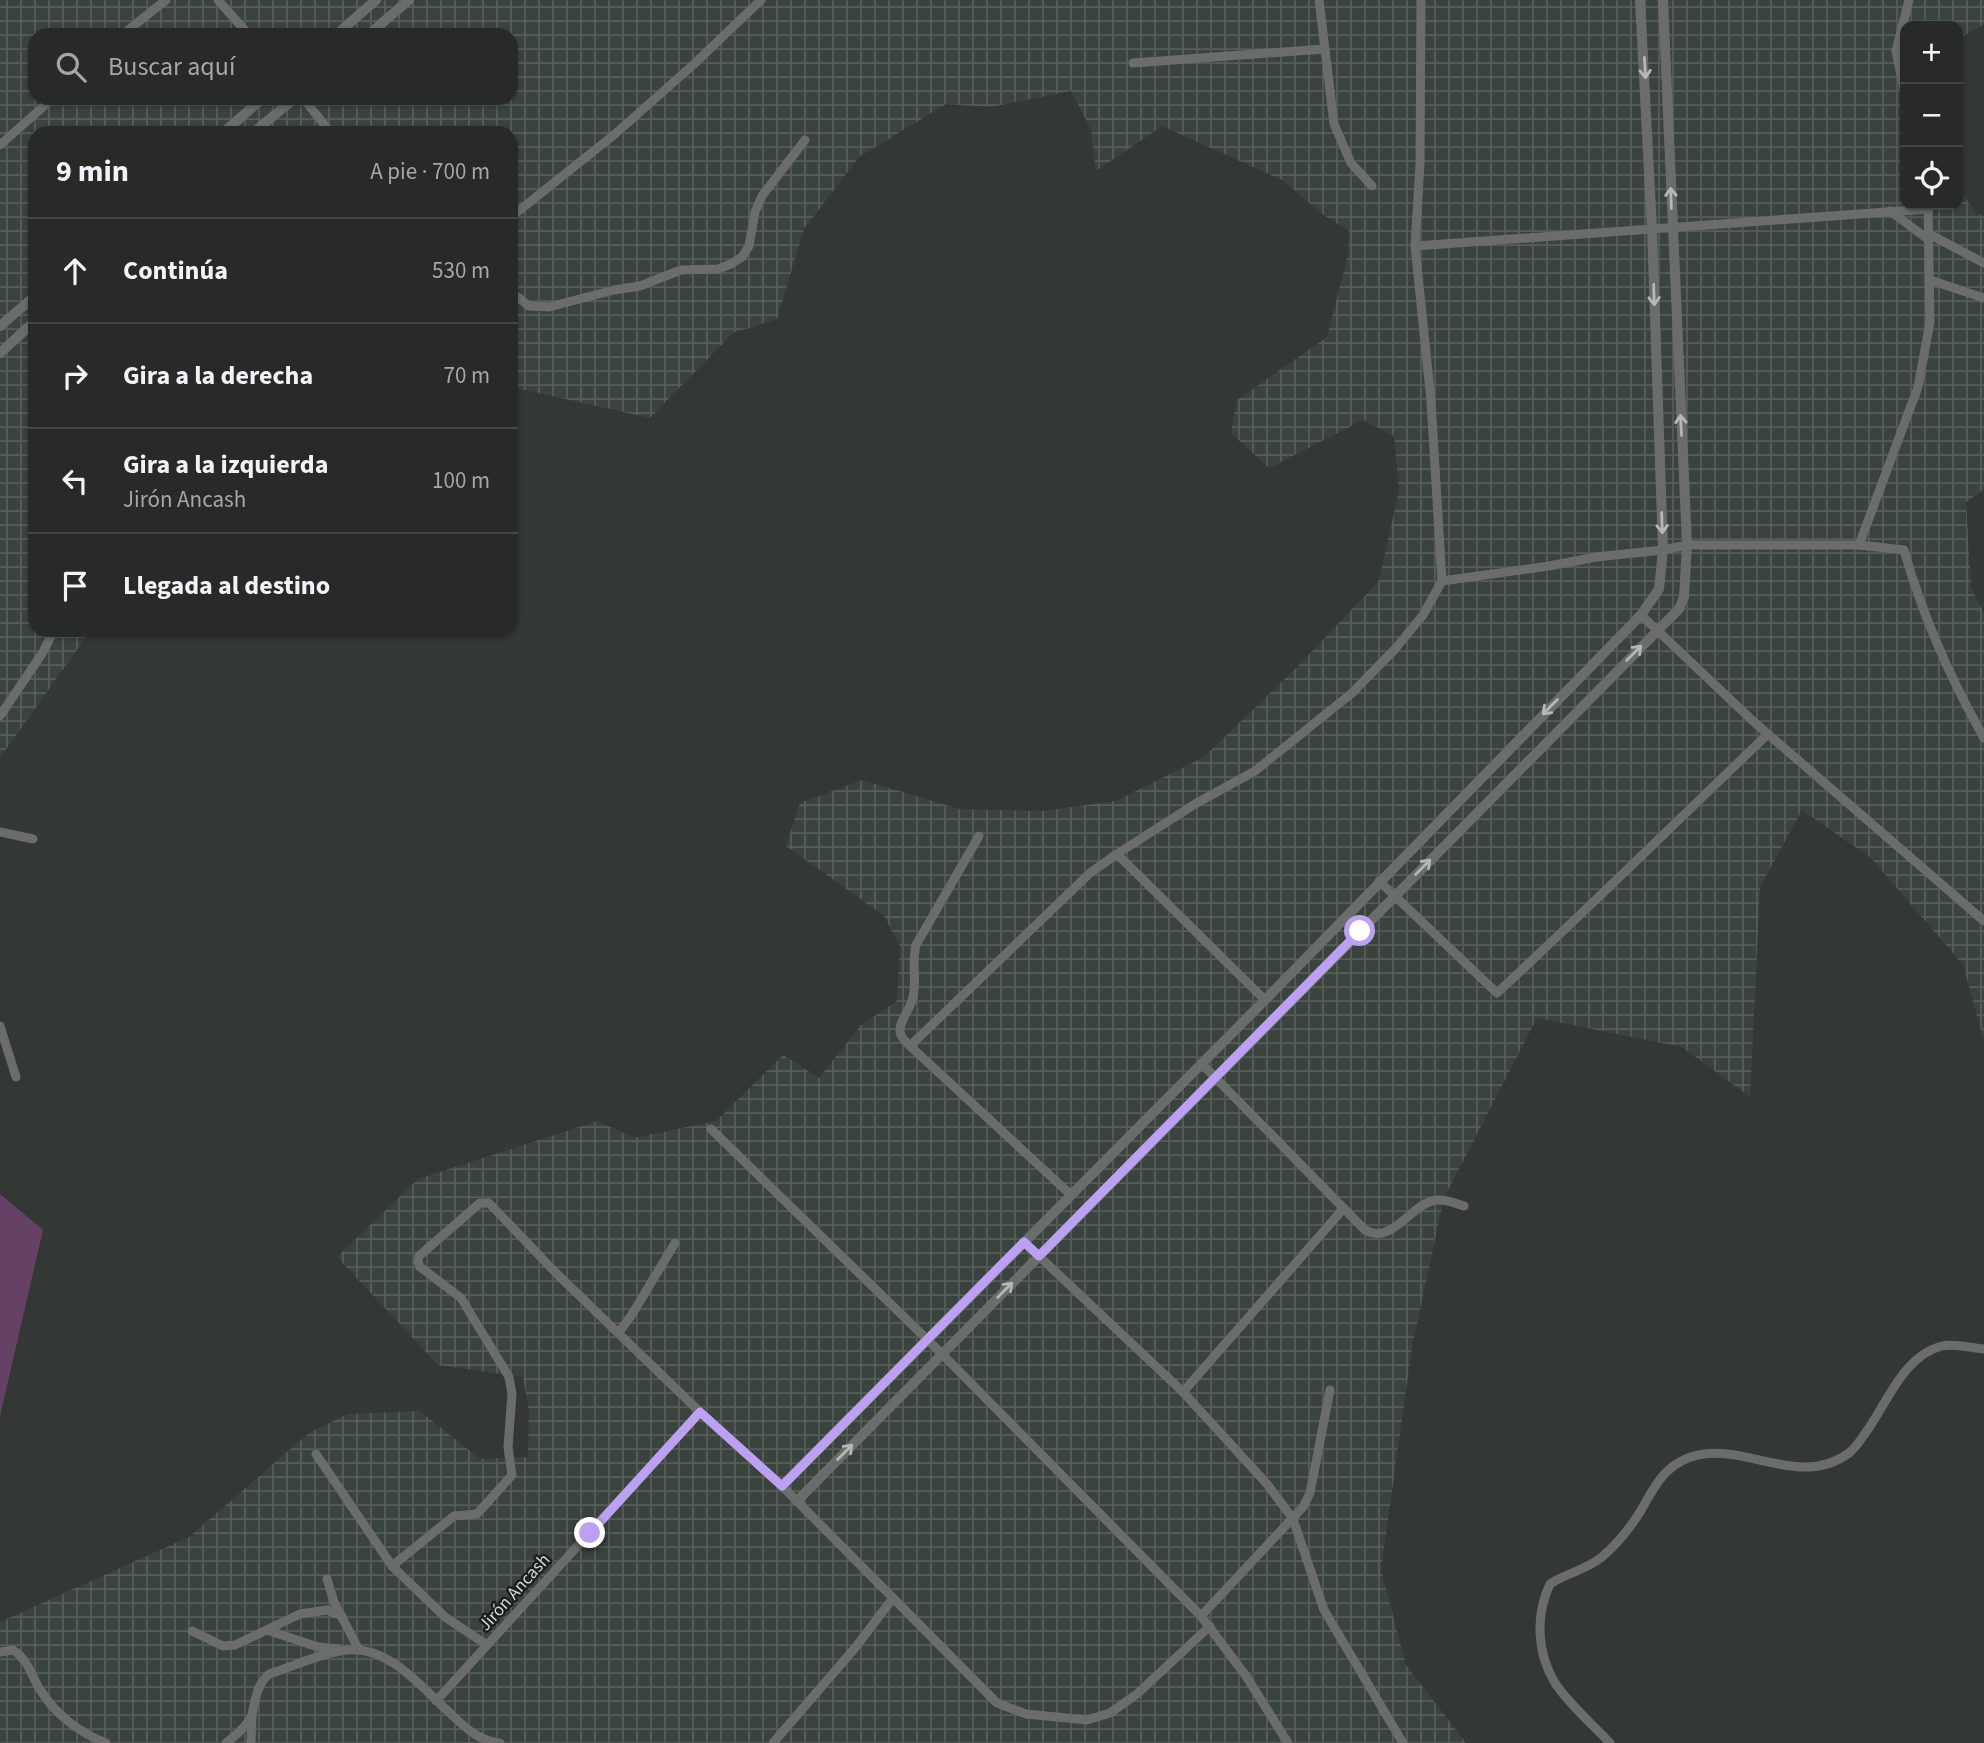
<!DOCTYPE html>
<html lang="es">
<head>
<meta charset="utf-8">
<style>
	body { margin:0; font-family:"Source Sans 3",sans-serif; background:#333634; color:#f1f3f6 }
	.controls { position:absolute; right:21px; top:21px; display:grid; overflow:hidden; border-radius:14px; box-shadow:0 2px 5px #0004 }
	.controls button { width:63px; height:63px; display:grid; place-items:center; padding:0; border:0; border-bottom:2px solid #434645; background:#272a28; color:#f1f3f6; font:35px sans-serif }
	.stop { position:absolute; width:21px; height:21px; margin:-16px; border:5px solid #bca0f2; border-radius:50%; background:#fff }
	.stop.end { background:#bca0f2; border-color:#fff; box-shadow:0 2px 7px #0008 }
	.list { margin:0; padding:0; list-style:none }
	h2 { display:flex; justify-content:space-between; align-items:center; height:91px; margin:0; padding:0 28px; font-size:30px }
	h2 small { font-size:23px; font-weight:400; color:#a4a7a8 }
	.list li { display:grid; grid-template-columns:46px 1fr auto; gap:21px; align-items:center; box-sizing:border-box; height:105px; padding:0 28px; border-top:2px solid #434645 }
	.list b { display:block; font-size:26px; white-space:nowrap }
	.list p { margin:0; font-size:23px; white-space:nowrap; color:#a4a7a8 }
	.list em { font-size:23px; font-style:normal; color:#a4a7a8 }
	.icon { flex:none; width:38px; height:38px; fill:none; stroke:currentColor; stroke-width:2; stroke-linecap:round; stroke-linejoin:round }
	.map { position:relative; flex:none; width:1984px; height:1743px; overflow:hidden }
	.search { position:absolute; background:#272a28; box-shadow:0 2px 5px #0004; left:28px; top:28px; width:490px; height:77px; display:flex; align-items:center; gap:18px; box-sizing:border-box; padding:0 24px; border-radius:21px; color:#a4a7a8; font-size:26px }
	.panel { position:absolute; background:#272a28; box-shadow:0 2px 5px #0004; left:28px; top:126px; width:490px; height:511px; border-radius:21px }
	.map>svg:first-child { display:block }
	.industrial { fill:url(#industrial-grid); fill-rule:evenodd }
	.green { fill:#654166 }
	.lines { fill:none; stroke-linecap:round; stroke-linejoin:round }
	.minor { stroke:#6b6d6c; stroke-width:9 }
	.tertiary { stroke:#6b6d6c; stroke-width:10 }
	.oneway { stroke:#b6b8b7 }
	.route { stroke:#bca0f2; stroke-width:9 }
	.labels { text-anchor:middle; stroke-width:5; stroke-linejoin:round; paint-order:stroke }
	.street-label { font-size:18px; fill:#d6d8d7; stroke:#1d1e1d }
</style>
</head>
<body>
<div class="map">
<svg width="1984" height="1743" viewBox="0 0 1984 1743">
	<defs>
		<pattern id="industrial-grid" width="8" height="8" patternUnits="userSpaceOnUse" patternTransform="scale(1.75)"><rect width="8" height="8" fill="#3a433d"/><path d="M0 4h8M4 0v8" fill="none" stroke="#565d58"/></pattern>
	</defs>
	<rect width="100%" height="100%" fill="#343835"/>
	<path class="industrial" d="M0,0H1984V24L1958,39V26H1905V205H1958V187L1976,213L1984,216V489L1966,502L1971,588L1984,613V1041L1963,965L1871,858L1802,810L1760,887L1750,1097L1682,1047L1537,1018L1444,1198L1412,1347L1381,1570L1406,1665L1466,1743H0V1622L189,1537L309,1433L348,1414L420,1411L480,1459L528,1457L529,1412L523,1377L438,1365L337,1257L418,1179L598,1121L634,1138L716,1121L783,1055L819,1078L861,1025L897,1001L900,946L884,916L786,846L800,803L862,780L960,809L1042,811L1116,801L1204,757L1294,670L1379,581L1399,490L1394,436L1363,420L1269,468L1231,433L1237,400L1327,337L1348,255L1349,231L1322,214L1284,181L1162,126L1096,171L1091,130L1071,91L991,107L946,104L859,157L804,229L777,319L733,333L650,418L511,387V133H35V630H91L0,758ZM35,35H511V98H35Z"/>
	<path class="green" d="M0,1194L43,1230L0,1416Z"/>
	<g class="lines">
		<g class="minor">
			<path d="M218,0L249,35"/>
			<path d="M1319,0L1334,124L1351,163L1372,186"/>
			<path d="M122,35L166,0"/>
			<path d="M1133,63L1324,49"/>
			<path d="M1905,94L1896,51L1909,0"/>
			<path d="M303,98L331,133"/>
			<path d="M0,145L53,98"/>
			<path d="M1890,211L1929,240"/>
			<path d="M511,217L615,134L693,65L761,0"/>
			<path d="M1929,234L1984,263"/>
			<path d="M1415,246L1929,209"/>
			<path d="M1930,280L1984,298"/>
			<path d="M511,292L529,306L549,307L614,290L640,286L681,270L718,269L731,264L742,257L749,246L755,212L762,196L805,140"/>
			<path d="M1859,545L1918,387L1930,322L1928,205"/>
			<path d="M1442,581L1549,566L1596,557L1663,550L1687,545H1859L1904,550C1923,617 1950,678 1984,738"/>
			<path d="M1641,615L1754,722L1984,921"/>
			<path d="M0,716L43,652L54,630"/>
			<path d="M0,832L33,839"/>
			<path d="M979,836L916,945C911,963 918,982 912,1001C909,1010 899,1022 900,1032C901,1038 906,1042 910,1046L1070,1194"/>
			<path d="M1117,854L1195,804L1255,771L1352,693L1395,649L1423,615L1442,581L1431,401L1415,246L1420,164L1421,0"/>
			<path d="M1379,881L1497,993C1589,908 1678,820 1768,734"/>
			<path d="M0,1026L16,1077"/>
			<path d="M910,1046L1090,873L1117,854L1265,1000"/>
			<path d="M1201,1063L1365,1230C1393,1246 1410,1203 1437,1200C1446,1199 1455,1203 1464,1206"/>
			<path d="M711,1129L942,1354L1201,1616L1246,1676L1288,1743"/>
			<path d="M1024,1242L1183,1392L1267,1484L1293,1519L1324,1610L1403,1743"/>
			<path d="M619,1332L631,1316L675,1243"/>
			<path d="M1183,1392L1344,1208"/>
			<path d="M316,1454L392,1566L445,1617L487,1645"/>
			<path d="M392,1566L454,1516L477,1514L512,1475L508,1447L512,1394L509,1377L461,1298L420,1267L418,1262L419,1256L480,1203H489L557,1274L700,1412L782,1486L997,1703L1026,1714L1087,1720L1110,1713L1137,1694L1210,1626"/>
			<path d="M327,1579L334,1602L359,1650"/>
			<path d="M1201,1616L1303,1507L1310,1493L1330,1390"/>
			<path d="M267,1630L318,1647L339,1649"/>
			<path d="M192,1631L223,1646L235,1645L300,1614L327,1610L342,1616"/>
			<path d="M0,1652L13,1650C29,1660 31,1676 41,1691C56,1715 80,1733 106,1743"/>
			<path d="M436,1701L700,1412"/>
			<path d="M226,1743C235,1736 249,1725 252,1714C256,1698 256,1686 269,1674C294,1666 321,1653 347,1650C390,1645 425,1691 454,1717C468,1730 480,1741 500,1743"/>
			<path d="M251,1743L252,1716"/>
			<path d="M773,1743L855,1648L893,1598"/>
			<path d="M1610,1743C1594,1726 1567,1702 1555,1683C1537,1653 1535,1616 1550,1584C1566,1573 1586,1570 1602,1557C1616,1545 1630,1528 1640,1512C1653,1490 1662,1468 1688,1458C1743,1438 1797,1491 1849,1453C1857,1447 1863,1436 1869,1428C1888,1400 1905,1355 1942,1346C1953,1343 1972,1348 1984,1349"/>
		</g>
		<g class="tertiary">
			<path d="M336,35L376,0"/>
			<path d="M368,35L409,0"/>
			<path d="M223,133L263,98"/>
			<path d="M253,133L295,98"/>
			<path d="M0,326L35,296"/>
			<path d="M0,353L35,321"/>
			<path d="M782,1486L1265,1000L1641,615L1659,589L1663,550L1652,229L1640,0"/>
			<path d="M797,1501L1679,609L1684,597L1687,545L1663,0"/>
		</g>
	</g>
	<defs><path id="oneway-shaft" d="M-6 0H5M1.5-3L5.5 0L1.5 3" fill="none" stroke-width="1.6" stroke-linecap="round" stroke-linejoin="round" transform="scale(1.75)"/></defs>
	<g class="oneway">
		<use href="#oneway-shaft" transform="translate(1645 68) rotate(87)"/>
		<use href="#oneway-shaft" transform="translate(1671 198) rotate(-92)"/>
		<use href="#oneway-shaft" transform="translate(1654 295) rotate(88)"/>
		<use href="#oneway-shaft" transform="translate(1681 425) rotate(-93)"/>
		<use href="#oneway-shaft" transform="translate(1662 523) rotate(88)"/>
		<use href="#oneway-shaft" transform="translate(1634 653) rotate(-45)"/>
		<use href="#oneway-shaft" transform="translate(1550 707) rotate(135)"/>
		<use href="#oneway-shaft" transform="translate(1423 867) rotate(-45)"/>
		<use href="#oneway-shaft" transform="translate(1005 1290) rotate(-45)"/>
		<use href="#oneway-shaft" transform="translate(845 1452) rotate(-45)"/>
	</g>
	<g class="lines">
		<path class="route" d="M590,1533L700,1412L782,1486L1024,1242L1039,1256L1360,931"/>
	</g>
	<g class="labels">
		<g class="street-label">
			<text transform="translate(514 1592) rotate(-48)" y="6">Jirón Ancash</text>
		</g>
	</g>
</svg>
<div class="controls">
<button>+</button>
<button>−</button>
<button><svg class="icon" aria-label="locate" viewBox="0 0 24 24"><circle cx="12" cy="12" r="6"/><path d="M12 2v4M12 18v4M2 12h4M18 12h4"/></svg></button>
</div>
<div class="stop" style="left:1360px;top:931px"></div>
<div class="stop end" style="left:590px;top:1533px"></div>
<div class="search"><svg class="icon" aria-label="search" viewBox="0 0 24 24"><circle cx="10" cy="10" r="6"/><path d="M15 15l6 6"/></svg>Buscar aquí</div>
<section class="panel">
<h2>9 min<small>A pie · 700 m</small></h2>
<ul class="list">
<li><svg class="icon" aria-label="ahead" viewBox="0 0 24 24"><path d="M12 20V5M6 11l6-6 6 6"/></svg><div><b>Continúa</b></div><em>530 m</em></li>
<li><svg class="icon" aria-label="right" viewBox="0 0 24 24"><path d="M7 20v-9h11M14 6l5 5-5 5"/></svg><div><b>Gira a la derecha</b></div><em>70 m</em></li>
<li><svg class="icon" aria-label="left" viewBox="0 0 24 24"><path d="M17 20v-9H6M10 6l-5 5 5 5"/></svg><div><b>Gira a la izquierda</b><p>Jirón Ancash</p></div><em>100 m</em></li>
<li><svg class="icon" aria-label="arrive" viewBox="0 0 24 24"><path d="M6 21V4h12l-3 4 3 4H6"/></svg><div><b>Llegada al destino</b></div></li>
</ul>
</section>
</div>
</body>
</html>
